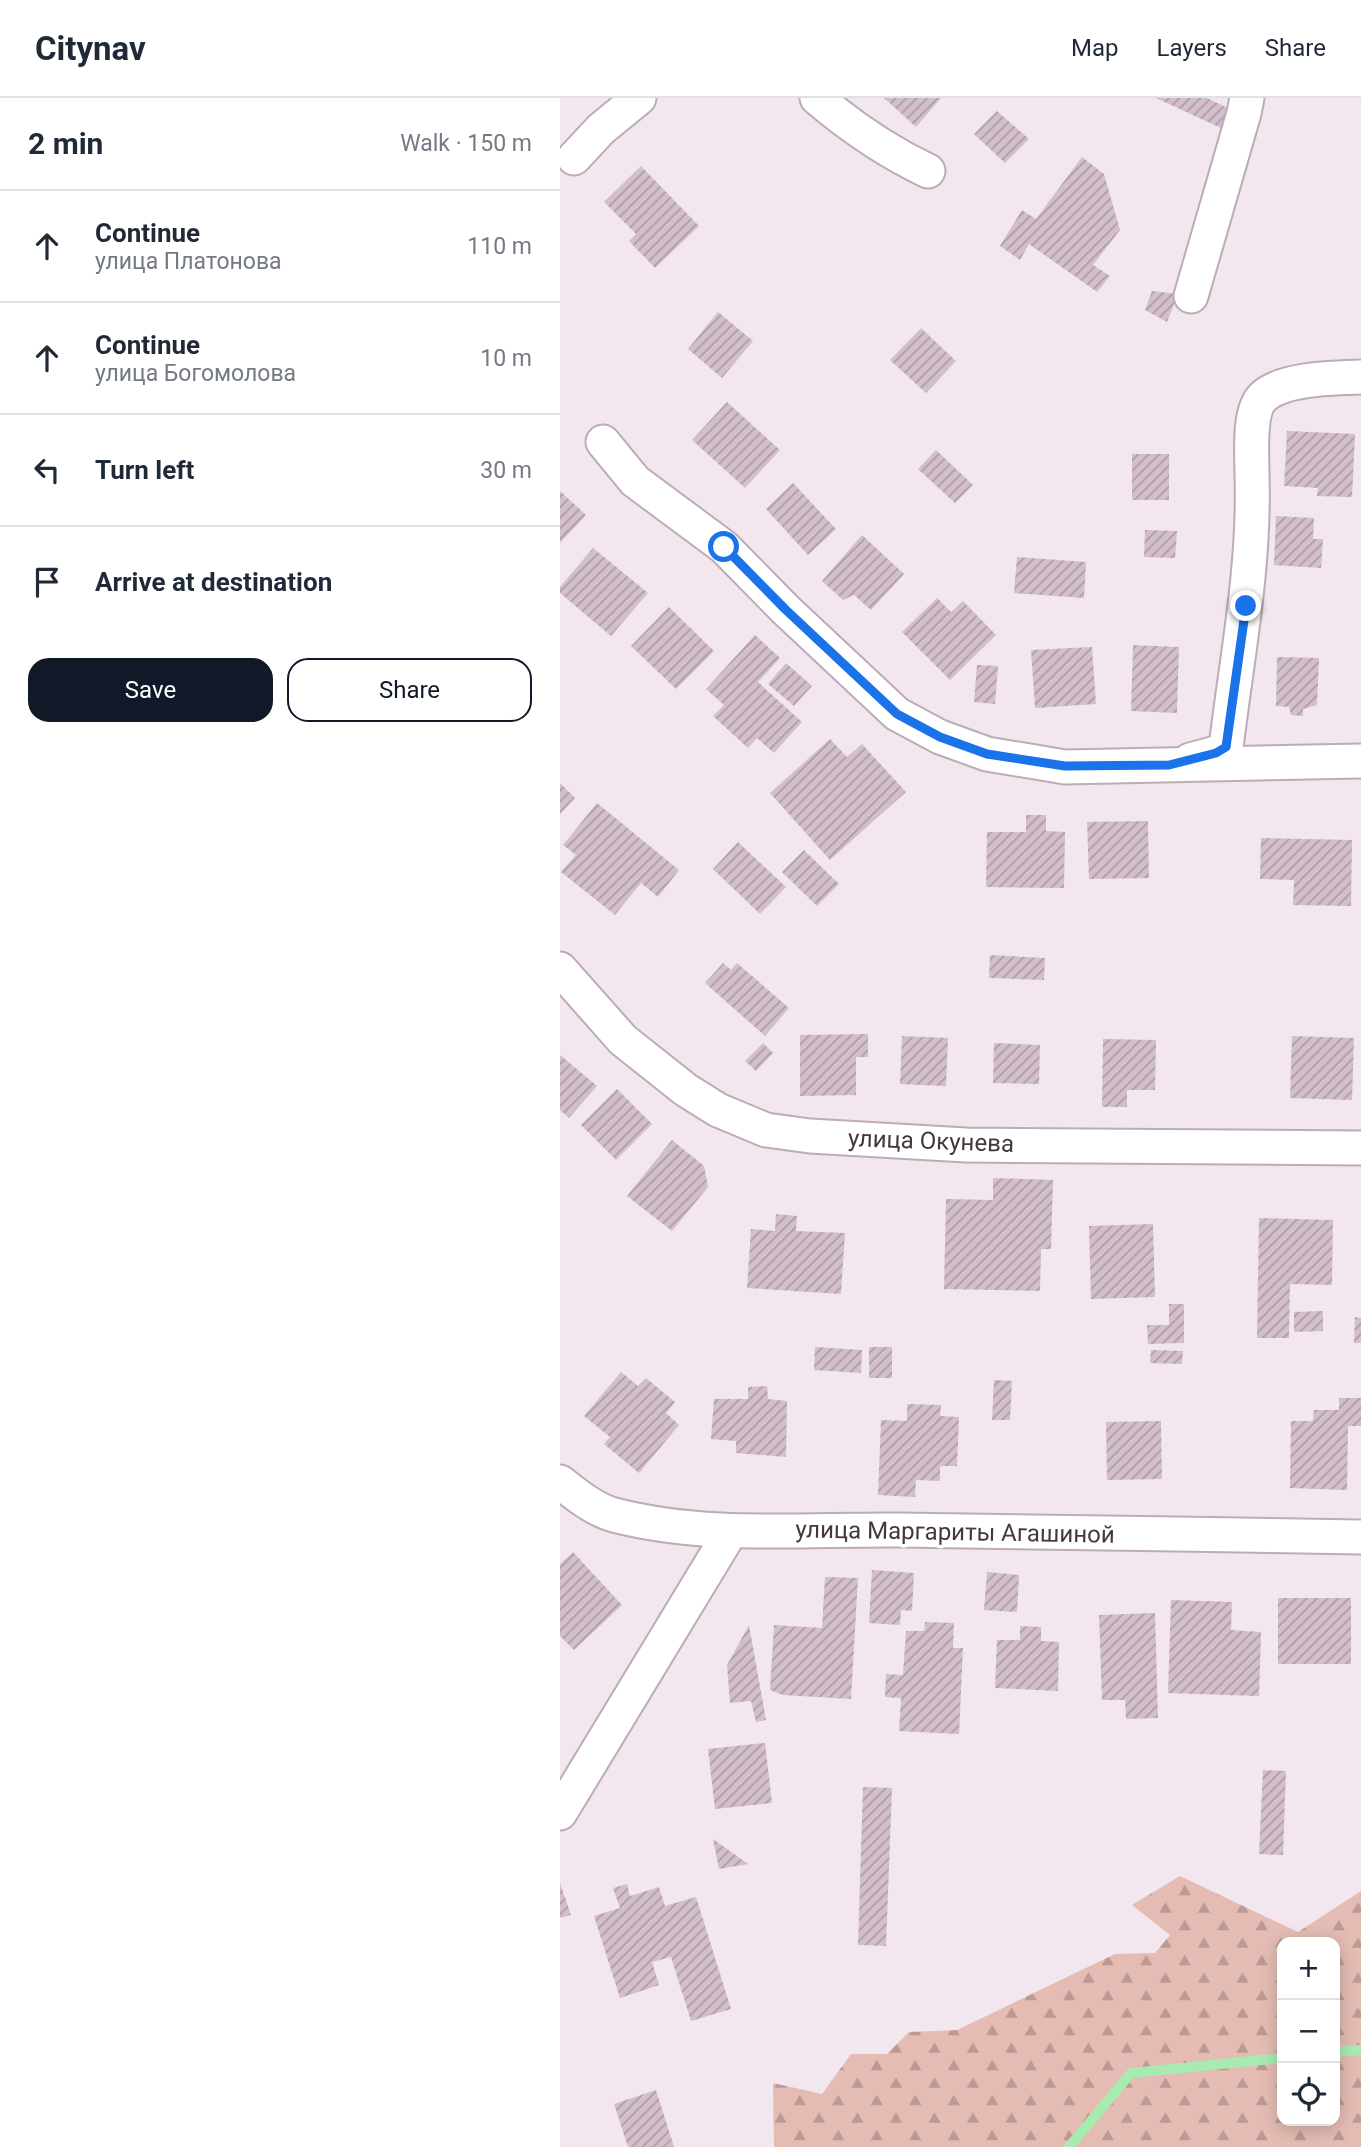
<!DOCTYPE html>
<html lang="en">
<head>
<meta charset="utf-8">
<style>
	body { margin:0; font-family:Roboto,sans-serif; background:#f2f2f3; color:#1f2937 }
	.controls { position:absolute; right:21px; bottom:21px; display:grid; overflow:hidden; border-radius:14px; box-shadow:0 4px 18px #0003 }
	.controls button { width:63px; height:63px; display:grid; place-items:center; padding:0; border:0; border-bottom:2px solid #e0e1e3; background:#fff; color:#1f2937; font:35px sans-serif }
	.stop { position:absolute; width:21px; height:21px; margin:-16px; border:5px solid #1a73e8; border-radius:50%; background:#fff }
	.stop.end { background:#1a73e8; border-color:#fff; box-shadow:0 2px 7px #0008 }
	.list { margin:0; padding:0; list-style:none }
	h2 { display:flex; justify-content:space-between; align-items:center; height:91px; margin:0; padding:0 28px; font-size:30px }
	h2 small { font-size:23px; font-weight:400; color:#747a83 }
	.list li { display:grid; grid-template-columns:46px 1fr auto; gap:21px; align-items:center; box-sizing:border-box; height:112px; padding:0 28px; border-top:2px solid #e0e1e3 }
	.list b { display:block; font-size:26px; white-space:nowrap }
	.list p { margin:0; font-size:23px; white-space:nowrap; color:#747a83 }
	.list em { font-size:23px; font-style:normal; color:#747a83 }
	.actions { display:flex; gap:14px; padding:21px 28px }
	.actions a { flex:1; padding:16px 0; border:2px solid #111827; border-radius:21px; text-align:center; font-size:24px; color:#111827 }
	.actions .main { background:#111827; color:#fff }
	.icon { flex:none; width:38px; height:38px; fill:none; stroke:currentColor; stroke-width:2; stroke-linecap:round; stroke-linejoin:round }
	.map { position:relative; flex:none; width:801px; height:2049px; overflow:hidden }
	header { display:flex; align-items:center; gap:42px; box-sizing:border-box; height:98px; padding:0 35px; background:#fff; border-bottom:2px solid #e0e1e3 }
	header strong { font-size:33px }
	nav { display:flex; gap:38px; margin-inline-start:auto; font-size:24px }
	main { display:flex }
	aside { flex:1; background:#fff }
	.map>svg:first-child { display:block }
	.forest { fill:url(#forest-firs); fill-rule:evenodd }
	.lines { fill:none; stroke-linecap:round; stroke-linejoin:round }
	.stream { stroke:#a8ebb1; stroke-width:10 }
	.building { fill:url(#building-hatch) }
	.minor-casing { stroke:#bdabb6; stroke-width:37 }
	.minor { stroke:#fff; stroke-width:33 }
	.route { stroke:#1a73e8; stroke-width:9 }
	.labels { text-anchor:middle; stroke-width:7; stroke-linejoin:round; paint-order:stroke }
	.street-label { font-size:24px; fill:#453740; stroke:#fff }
</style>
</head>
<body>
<header>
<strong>Citynav</strong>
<nav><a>Map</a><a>Layers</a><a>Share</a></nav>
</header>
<main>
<aside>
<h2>2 min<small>Walk · 150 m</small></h2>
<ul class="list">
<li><svg class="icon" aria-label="ahead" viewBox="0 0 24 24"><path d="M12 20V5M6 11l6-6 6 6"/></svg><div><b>Continue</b><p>улица Платонова</p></div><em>110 m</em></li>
<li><svg class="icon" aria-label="ahead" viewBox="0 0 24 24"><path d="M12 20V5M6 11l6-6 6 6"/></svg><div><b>Continue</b><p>улица Богомолова</p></div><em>10 m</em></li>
<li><svg class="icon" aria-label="left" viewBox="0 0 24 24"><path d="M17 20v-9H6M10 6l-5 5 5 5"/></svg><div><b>Turn left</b></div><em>30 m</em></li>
<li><svg class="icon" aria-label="arrive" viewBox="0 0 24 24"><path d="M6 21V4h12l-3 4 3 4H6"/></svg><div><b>Arrive at destination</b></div></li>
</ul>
<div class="actions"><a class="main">Save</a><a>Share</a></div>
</aside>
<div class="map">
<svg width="801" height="2049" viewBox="0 0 801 2049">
	<defs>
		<pattern id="forest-firs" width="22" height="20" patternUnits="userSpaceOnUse" patternTransform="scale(1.75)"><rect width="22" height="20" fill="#e4bcb3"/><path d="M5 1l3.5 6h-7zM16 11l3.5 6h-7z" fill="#bb9a93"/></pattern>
		<pattern id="building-hatch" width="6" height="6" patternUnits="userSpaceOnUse" patternTransform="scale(1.75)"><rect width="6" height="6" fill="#d3becc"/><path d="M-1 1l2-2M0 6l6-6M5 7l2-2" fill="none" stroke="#ad9ba7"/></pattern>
	</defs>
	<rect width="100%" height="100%" fill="#f2e7ee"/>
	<path class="forest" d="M620,1778L738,1834L801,1793V2049H214L213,1985L262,1996L291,1956H327L349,1934L397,1932L555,1856L595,1855L610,1837L572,1807ZM722,1844H775V2023H722Z"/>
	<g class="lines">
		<g class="stream">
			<path d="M775,1954L801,1952"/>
			<path d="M509,2049L571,1975L722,1960"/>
		</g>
	</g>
	<g class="building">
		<path d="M324,0H381L356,29Z"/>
		<path d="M596,0H647L674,13L665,32Z"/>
		<path d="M437,13L469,41L445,65L414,36Z"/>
		<path d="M522,59L544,76L560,132L533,167L550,178L537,194L469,146L460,162L440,148L462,112L476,121Z"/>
		<path d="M81,68L139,128L95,170L69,143L76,136L44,104Z"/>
		<path d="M592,193L618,196L607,224L585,212Z"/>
		<path d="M158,214L193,243L162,280L128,251Z"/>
		<path d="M361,230L396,263L366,295L330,262Z"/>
		<path d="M167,304L220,352L185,390L132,342Z"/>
		<path d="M727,333L795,336L792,399L757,398L758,390L724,388Z"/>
		<path d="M376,352L413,387L395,405L358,371Z"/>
		<rect x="572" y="356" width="37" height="46"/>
		<path d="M233,385L276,431L248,457L206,411Z"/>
		<path d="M0,393L26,417L0,445Z"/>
		<path d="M716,418L754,420L753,441H763L761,470L714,467Z"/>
		<path d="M585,432L617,433L615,460L584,459Z"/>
		<path d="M302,437L344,476L311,512L294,497L283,502L262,483Z"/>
		<path d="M33,450L88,495L51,538L0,495V489Z"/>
		<path d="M457,459L526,464L524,500L454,495Z"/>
		<path d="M377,500L391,514L403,503L436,537L390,582L342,534Z"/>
		<path d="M109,509L154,553L116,591L71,548Z"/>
		<path d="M195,537L220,560L198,584L242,624L214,655L197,640L188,650L153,618L164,607L146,591Z"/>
		<path d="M573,547L619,549L617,615L571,613Z"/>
		<path d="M532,549L536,606L475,610L471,552Z"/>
		<path d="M717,559L759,560L757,607L743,611V618L731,617L729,609L716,608Z"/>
		<path d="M226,565L252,588L234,608L208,586Z"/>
		<path d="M417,567L438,568L435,606L414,604Z"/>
		<path d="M270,641L287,659L302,646L346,694L270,762L210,695Z"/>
		<path d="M0,685L15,700L0,716Z"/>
		<path d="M37,705L119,772L98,799L81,785L55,817L1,774L16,757L3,747Z"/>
		<path d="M466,717H486V733L505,734L504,790L426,789L427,734H466Z"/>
		<path d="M588,723L589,780L529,781L527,724Z"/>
		<path d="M701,740L792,742L791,808L733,807L734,782L700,781Z"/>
		<path d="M178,744L226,789L200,816L153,771Z"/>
		<path d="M244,752L279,786L257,808L222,774Z"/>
		<path d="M430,857L485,860L484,882L429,880Z"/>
		<path d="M163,865L171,872L177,865L229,910L205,938L145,885Z"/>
		<path d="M308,936V959H296V997L240,998V937Z"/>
		<path d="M342,938L388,940L386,988L340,986Z"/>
		<path d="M732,938L794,940L792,1002L730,1000Z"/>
		<path d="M543,941L596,942L595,992H567V1009H542Z"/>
		<path d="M203,945L213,955L196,973L185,963Z"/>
		<path d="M434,945L480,947L479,986L433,985Z"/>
		<path d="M0,957L37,988L9,1020L0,1012Z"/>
		<path d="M57,991L92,1026L56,1062L21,1027Z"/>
		<path d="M112,1042L144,1068L148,1089L112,1133L67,1098Z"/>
		<path d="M433,1080L493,1082L491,1151H481L480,1193L384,1191L386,1101L433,1102Z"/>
		<path d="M216,1116L237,1118L236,1133L285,1135L281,1196L187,1190L191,1131L215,1133Z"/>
		<path d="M699,1120L773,1122L772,1187L730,1186L729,1240H697Z"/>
		<path d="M593,1126L595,1199L531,1201L529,1128Z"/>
		<path d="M609,1206H624V1245L588,1246L587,1227H609Z"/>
		<path d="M763,1213V1233L734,1234V1214Z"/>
		<path d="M795,1219L801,1220V1245H794Z"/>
		<path d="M255,1249L302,1252L301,1275L254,1272Z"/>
		<rect x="309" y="1249" width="23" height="31"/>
		<path d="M591,1252L623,1253L622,1266L590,1265Z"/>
		<path d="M61,1274L78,1288L86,1280L115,1304L106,1315L119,1327L79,1375L44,1346L50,1339L24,1318Z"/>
		<path d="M434,1282L452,1283L450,1322H432Z"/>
		<path d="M207,1288L208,1301L227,1303L226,1359L176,1355V1343L151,1341L154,1301H188V1289Z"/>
		<path d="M779,1300H801V1328H788L787,1392L730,1390L731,1323H753L754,1312H779Z"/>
		<path d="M347,1306L381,1307L380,1318L399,1319L397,1368H380V1383L356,1382L355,1399L318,1397L321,1322L347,1323Z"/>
		<path d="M601,1323L602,1381L547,1382L546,1324Z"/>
		<path d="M13,1454L62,1507L14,1552L0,1538V1466Z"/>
		<path d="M312,1472L354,1475L352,1513L341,1512L340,1527L309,1525Z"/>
		<path d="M427,1474L459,1477L457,1514L424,1512Z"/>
		<path d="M265,1479L298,1480L291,1601L223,1597L210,1592L214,1527L262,1530Z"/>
		<rect x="718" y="1500" width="73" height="66"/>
		<path d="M611,1502L672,1504L671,1532L701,1534L699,1598L608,1595Z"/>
		<path d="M595,1515L598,1620L566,1621L565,1602H542L539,1517Z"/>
		<path d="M365,1524L394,1525L393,1550H403L399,1636L339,1633L341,1600L325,1599L326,1576L343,1577L346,1533H364Z"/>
		<path d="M189,1527L206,1622L196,1624L191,1603L170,1605L167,1567Z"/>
		<path d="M460,1528L481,1529V1543L499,1544L498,1593L435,1590L437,1542H460Z"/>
		<path d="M205,1645L212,1705L155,1711L148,1651Z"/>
		<path d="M703,1672L726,1673L723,1757L699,1756Z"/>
		<path d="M303,1689L332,1690L326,1848L298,1847Z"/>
		<path d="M153,1741L188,1766L159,1771Z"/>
		<path d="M0,1785L11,1817L0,1820Z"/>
		<path d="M67,1786L70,1798L99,1789L105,1808L136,1799L171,1911L131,1923L111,1859L92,1864L99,1887L60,1900L34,1818L60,1810L53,1790Z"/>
		<path d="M96,1992L114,2049H68L54,2006Z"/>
	</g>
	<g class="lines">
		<defs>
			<g id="minor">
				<path d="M257,0C291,29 328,54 368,73"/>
				<path d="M14,60L41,31L79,0"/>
				<path d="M631,198L684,15L687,0"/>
				<path d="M43,344L75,383L164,449L226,512L337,616L380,639L427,656L505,669L801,663"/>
				<path d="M630,662L656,655L666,649C677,559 695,468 692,377C692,358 688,313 703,299C723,280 774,280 801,279"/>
				<path d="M0,871L63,942L126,992L158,1012L206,1032L250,1038L406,1047L801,1050"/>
				<path d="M0,1384C15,1396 35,1412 54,1417C147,1441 245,1431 339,1432C493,1433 647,1437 801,1439"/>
				<path d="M0,1715L171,1433"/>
			</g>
		</defs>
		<use href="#minor" class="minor-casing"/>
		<use href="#minor" class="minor"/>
	</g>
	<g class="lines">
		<path class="route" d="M164,449L226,512L337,616L380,639L427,656L505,668L609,667L656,655L666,649L686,508"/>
	</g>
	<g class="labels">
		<g class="street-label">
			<text transform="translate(371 1043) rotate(2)" y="8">улица Окунева</text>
			<text transform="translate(395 1434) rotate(1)" y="8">улица Маргариты Агашиной</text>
		</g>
	</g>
</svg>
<div class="controls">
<button>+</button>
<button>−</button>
<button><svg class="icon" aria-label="locate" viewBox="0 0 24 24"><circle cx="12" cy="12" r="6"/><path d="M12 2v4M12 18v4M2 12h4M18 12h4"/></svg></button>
</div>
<div class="stop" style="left:164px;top:449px"></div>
<div class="stop end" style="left:686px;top:508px"></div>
</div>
</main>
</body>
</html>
